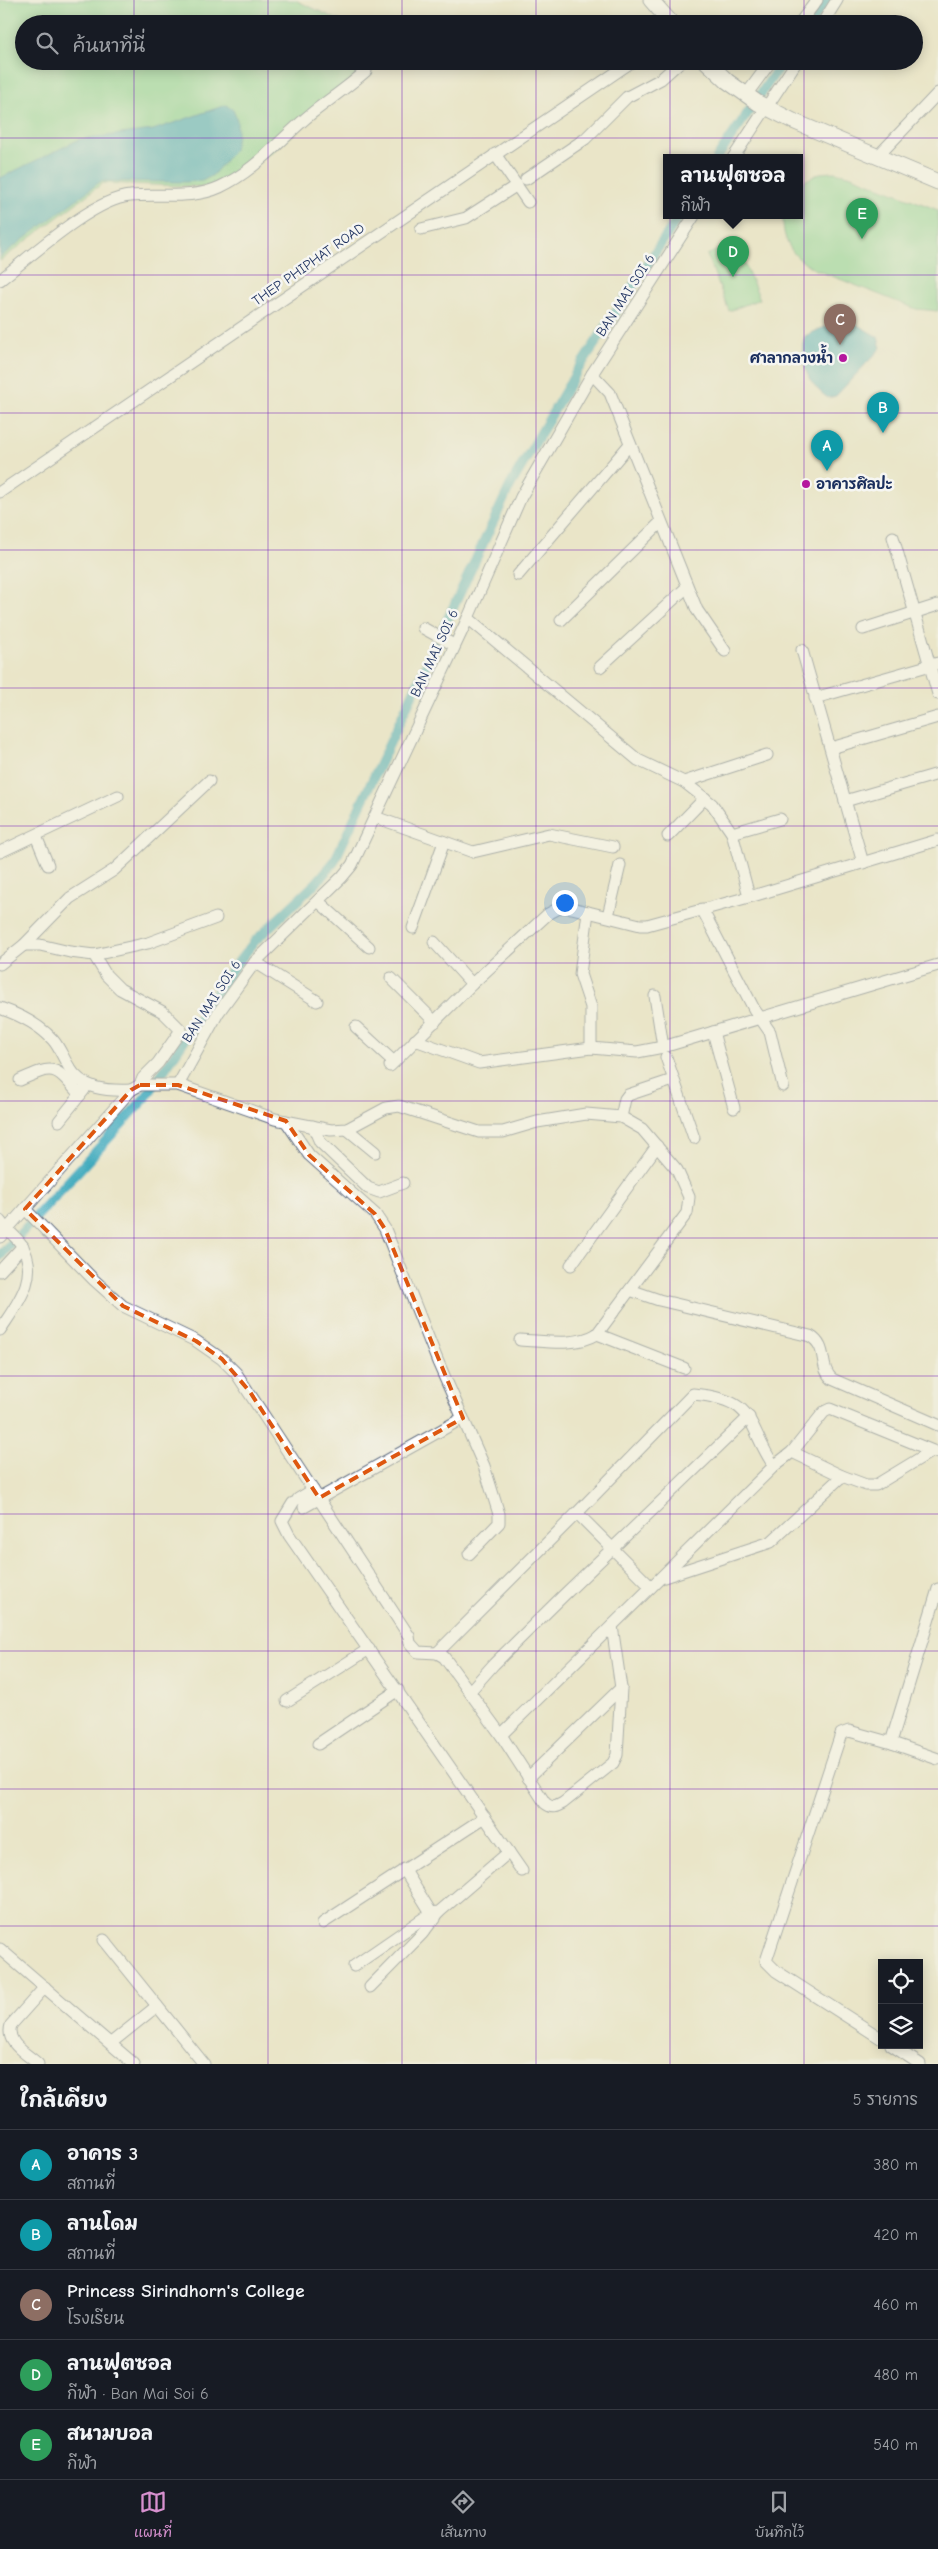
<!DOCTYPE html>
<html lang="th">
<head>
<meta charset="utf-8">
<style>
	body { margin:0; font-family:"Comic Neue","Playpen Sans Thai",sans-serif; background:#242831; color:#f1f3f6 }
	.controls { position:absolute; right:15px; bottom:15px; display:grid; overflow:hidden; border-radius:0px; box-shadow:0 2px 12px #0003 }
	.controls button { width:45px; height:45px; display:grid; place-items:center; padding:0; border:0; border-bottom:1px solid #363941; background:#171b24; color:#f1f3f6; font:25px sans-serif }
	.you { position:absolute; left:564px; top:902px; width:18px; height:18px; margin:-12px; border:4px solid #fff; border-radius:50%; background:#1a73e8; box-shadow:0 0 0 8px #1a73e833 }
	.badge { display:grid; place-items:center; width:32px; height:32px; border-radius:50%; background:#d690ce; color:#fff; font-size:16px; font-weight:700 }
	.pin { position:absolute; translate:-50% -41px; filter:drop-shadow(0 1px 2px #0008) }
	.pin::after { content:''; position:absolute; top:26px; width:18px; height:15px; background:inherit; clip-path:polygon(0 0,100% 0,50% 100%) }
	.popup { position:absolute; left:663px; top:154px; width:140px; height:65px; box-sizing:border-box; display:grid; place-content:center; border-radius:0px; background:#171b24; filter:drop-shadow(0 1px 4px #0005); font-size:16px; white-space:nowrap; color:#9ea1a6 }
	.popup b { font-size:19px; color:#f1f3f6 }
	.popup::after { content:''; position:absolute; left:50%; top:100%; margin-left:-10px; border:10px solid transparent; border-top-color:#171b24 }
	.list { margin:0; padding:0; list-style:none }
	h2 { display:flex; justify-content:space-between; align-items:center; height:65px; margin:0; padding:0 20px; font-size:21px }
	h2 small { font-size:16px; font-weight:400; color:#9ea1a6 }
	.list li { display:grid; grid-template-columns:32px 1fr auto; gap:15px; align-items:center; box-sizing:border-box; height:70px; padding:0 20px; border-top:1px solid #363941 }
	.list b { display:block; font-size:19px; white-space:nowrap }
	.list p { margin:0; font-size:16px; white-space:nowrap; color:#9ea1a6 }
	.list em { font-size:16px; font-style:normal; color:#9ea1a6 }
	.icon { flex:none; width:28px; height:28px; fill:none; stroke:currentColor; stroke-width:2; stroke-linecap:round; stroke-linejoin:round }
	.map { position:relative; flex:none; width:938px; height:2064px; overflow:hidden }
	.search { position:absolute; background:#171b24; box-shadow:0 2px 12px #0003; left:15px; right:15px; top:15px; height:55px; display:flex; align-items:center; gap:12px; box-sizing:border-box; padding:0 18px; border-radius:28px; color:#9ea1a6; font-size:19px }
	.sheet { height:415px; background:#171b24 }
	nav { display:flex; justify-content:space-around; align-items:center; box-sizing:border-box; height:70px; border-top:1px solid #363941; background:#171b24; font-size:14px; color:#9ea1a6 }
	nav a { display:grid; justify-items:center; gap:2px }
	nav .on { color:#d690ce }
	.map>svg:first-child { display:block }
	.green { fill:#84d494; stroke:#508279 }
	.water { fill:#3ca9bc; stroke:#2c6c8d }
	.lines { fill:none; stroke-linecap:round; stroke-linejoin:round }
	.canal { stroke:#3ca9bc; stroke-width:10 }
	.minor-casing { stroke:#636f83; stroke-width:13 }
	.major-casing { stroke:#636f83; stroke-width:17 }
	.minor { stroke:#fff; stroke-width:11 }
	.major { stroke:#fff; stroke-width:15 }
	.marked { fill:none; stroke:#de5710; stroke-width:4; stroke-dasharray:10 6; stroke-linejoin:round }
	.grid { fill:none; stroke:#7b2cbf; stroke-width:1; stroke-opacity:0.55 }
	.poi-dot { fill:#b5179e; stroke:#f6f6f2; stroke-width:2 }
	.labels { text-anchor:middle; stroke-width:5; stroke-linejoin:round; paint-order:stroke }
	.street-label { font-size:14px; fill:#1b2f5e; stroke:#f6f6f2 }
	.poi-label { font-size:14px; font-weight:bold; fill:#1b2f5e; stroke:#f6f6f2; text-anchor:end }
</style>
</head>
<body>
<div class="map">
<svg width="938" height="2064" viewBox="0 0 938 2064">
	<rect width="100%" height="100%" fill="#f6f6f2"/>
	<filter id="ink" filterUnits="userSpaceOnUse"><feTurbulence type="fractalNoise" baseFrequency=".02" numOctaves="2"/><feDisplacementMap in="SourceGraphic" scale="10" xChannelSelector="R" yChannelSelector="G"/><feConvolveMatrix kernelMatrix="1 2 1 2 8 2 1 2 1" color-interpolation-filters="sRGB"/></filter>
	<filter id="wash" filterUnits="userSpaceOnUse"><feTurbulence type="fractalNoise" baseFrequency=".0096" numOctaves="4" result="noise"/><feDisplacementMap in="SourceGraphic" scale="20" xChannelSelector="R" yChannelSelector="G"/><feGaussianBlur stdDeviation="1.12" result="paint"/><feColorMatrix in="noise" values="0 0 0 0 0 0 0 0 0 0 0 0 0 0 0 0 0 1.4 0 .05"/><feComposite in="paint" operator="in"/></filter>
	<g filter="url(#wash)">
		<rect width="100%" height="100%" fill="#eae5c8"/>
		<g class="green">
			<path d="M0,0H295L347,24H24V61H381L271,153L209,187L103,183L0,261Z"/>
			<path d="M834,172L849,175L938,210V311L916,309L814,269C792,257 782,241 783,216H799V184L820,173Z"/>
			<path d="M735,242L760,299L729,311L707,255Z"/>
		</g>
		<g class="water">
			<path d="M226,105L233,110L237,120V136L234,150L213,175L202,181L186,182L101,181L0,257V178L80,139L153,130Z"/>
			<path d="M856,324L878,337L881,348L836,396L828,398C808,385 797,359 805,336L824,327Z"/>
		</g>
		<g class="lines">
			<g class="canal">
				<path d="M810,24L826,0"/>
				<path d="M717,158L783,61"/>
				<path d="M0,1256L146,1097L231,971L255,941L317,882L334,862L510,486L577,371L679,216"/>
			</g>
		</g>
	</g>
	<g filter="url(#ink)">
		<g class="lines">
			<defs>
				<g id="minor">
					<path d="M799,24L817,0"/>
					<path d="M822,24L837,0"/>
					<path d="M746,95L771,61"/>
					<path d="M495,154L528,202"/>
					<path d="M878,156L938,93"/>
					<path d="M733,158L797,61"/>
					<path d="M526,179L585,139L627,97L661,79L681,61"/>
					<path d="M421,229L466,218L517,185"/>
					<path d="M0,280C30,257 93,199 130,196C159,193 192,200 220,187C257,170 281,138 312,113C330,99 349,86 366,71"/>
					<path d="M592,374L610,393L697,610L725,651"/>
					<path d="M0,492L633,61"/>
					<path d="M893,537L938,694"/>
					<path d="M518,575L630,444"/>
					<path d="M468,618L638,760L684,782L712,804L732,833L749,896"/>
					<path d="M561,620L661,522"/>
					<path d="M423,628L454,645"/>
					<path d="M863,629L938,605"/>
					<path d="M802,650L863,863"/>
					<path d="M600,667L687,587"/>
					<path d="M815,698L938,663"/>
					<path d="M831,748L938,717"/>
					<path d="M684,782L767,755"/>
					<path d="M845,801L938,774"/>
					<path d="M375,817L473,852L549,834L613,847"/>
					<path d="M732,833L780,819"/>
					<path d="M36,836L48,865"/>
					<path d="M668,836L705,798"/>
					<path d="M0,852L118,796"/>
					<path d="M318,901L369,947"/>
					<path d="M702,909L754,1009L770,1032L783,1086"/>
					<path d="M588,912L580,974L591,1007V1048"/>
					<path d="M608,916L620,865"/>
					<path d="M413,928L444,842"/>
					<path d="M434,942L472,984"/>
					<path d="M24,945H40L70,952L94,955L148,943L216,918"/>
					<path d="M94,955L106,975L120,989L163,1012L181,1030L158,1063L143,1078L140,1085"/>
					<path d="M255,962L317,1001"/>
					<path d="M0,964L24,945L70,898L114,870L127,858L209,781"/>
					<path d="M391,978L435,1022"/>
					<path d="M655,996L663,1047"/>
					<path d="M0,1008C20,1015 39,1024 53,1040C60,1048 63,1058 69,1067C82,1090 107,1091 131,1090"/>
					<path d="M356,1027L394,1062"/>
					<path d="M713,1032L734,1108"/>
					<path d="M415,1040L479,1063L591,1048L637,1052L663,1047L938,965"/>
					<path d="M666,1057L694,1138"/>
					<path d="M390,1066L472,984L548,914L561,907L572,908L640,925H647L756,895L938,840"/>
					<path d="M20,1080C55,1064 55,1066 80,1095"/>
					<path d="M178,1085L218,1013L255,962L342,877L352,865L468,618L521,497L592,374L694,216"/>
					<path d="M621,1117L625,1099L628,1095L673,1080"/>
					<path d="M59,1121L84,1090"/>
					<path d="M286,1121L309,1155L375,1214L385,1229L438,1362L484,1466L499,1514V1523L469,1554"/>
					<path d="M313,1126L320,1142L368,1188L379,1192L403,1183"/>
					<path d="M347,1129L375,1152"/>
					<path d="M25,1209L94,1280L123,1306L196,1341L222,1359L236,1373L409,1636L410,1643L418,1652L437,1653L444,1657L501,1735L545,1803C552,1809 556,1807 563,1803L613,1763L617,1755L621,1688L612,1626"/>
					<path d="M0,1221C6,1230 16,1236 21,1244C41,1276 17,1304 0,1330"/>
					<path d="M0,1237L131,1090L140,1085H178L275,1119L331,1130L347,1129L386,1108L399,1106L479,1132H503L537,1122L586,1114L621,1117L642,1129L677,1170L689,1197L687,1213L597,1334C576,1347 545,1341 520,1340"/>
					<path d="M571,1265L657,1146"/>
					<path d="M0,1271L23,1246"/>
					<path d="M630,1290L659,1300L810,1336C829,1347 818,1366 832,1379L938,1425"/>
					<path d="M597,1334L684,1368"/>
					<path d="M792,1452L824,1412L830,1409L938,1453"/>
					<path d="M842,1476L866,1485H876L932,1451"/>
					<path d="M298,1499L313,1490"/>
					<path d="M293,1503L282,1521L289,1535L522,1871"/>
					<path d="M304,1507L463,1418"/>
					<path d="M577,1513L693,1394C758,1400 745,1422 774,1466L792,1452L842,1476L771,1542L664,1577"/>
					<path d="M938,1589L892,1739V1743L938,1759"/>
					<path d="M437,1653L577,1513L651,1587"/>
					<path d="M470,1691L494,1664L563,1596L749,1417"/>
					<path d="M287,1701L369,1649"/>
					<path d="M501,1735L774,1466"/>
					<path d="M318,1744L398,1690"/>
					<path d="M528,1778L621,1688"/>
					<path d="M404,1869L435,1919"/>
					<path d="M323,1923L485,1817"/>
					<path d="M104,1940L204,2064"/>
					<path d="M0,1949L134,2064"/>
					<path d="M354,1966L431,1913L439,1912L509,1852"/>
					<path d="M370,1987L422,1934L439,1912"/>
					<path d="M882,2039L776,1971L766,1961L841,1734L849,1731L892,1743"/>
					<path d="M111,2043L157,2006"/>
					<path d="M891,2045L920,2064"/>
					<path d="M38,2064C26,2053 5,2043 11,2025L45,1987"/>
				</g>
				<g id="major">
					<path d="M651,0L672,24"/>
					<path d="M706,61L727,81L758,103L793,121L938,182"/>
				</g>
			</defs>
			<use href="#minor" class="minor-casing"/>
			<use href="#major" class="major-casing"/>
			<use href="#minor" class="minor"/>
			<use href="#major" class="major"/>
		</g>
	</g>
	<path d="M0 0H938V2064H0ZM140,1085H178L286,1121L309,1155L375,1214L385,1229L463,1418L319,1498L250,1392L222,1359L196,1341L123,1306L25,1209L131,1090Z" fill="#eae5c8" fill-opacity=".55" fill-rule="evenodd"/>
	<path class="marked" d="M140,1085H178L286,1121L309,1155L375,1214L385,1229L463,1418L319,1498L250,1392L222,1359L196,1341L123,1306L25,1209L131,1090Z"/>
	<path class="grid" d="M134,0V24M268,0V24M402,0V24M536,0V24M670,0V24M804,0V24M134,61V2064M268,61V2064M402,61V2064M536,61V2064M670,61V2064M804,61V2064M0,138H938M0,275H938M0,413H938M0,550H938M0,688H938M0,826H938M0,963H938M0,1101H938M0,1238H938M0,1376H938M0,1514H938M0,1651H938M0,1789H938M0,1926H938"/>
	<g class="poi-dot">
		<circle cx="843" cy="358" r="5"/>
		<circle cx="806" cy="484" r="5"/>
	</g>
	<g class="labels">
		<g class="street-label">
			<text transform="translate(308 264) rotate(-35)" y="5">THEP PHIPHAT ROAD</text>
			<text transform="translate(625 295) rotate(-57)" y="5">BAN MAI SOI 6</text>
			<text transform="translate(434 653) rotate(-65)" y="5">BAN MAI SOI 6</text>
			<text transform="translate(211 1001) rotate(-57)" y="5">BAN MAI SOI 6</text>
		</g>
		<g class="poi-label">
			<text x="833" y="363">ศาลากลางน้ำ</text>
			<text x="816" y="489" text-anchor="start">อาคารศิลปะ</text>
		</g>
	</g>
</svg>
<div class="controls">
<button><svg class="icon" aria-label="locate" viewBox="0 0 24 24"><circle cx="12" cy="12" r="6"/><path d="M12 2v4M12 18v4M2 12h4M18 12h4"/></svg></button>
<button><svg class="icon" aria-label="layers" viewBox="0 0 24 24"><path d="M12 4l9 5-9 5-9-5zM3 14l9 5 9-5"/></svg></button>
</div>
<div class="you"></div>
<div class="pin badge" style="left:827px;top:471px;background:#0f9aa8">A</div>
<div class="pin badge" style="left:883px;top:433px;background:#0f9aa8">B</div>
<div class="pin badge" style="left:840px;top:345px;background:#8d6e63">C</div>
<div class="pin badge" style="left:733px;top:277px;background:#2e9e5b">D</div>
<div class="popup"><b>ลานฟุตซอล</b>กีฬา</div>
<div class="pin badge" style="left:862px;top:239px;background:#2e9e5b">E</div>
<div class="search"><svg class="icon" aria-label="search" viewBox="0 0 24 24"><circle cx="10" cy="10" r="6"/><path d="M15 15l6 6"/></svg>ค้นหาที่นี่</div>
</div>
<section class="sheet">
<h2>ใกล้เคียง<small>5 รายการ</small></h2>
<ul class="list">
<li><span class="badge" style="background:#0f9aa8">A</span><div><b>อาคาร 3</b><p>สถานที่</p></div><em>380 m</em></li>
<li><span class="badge" style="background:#0f9aa8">B</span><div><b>ลานโดม</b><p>สถานที่</p></div><em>420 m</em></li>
<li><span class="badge" style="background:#8d6e63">C</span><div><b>Princess Sirindhorn's College</b><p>โรงเรียน</p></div><em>460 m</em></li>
<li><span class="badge" style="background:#2e9e5b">D</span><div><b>ลานฟุตซอล</b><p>กีฬา · Ban Mai Soi 6</p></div><em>480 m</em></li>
<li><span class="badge" style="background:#2e9e5b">E</span><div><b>สนามบอล</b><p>กีฬา</p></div><em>540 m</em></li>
</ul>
</section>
<nav>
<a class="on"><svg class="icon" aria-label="map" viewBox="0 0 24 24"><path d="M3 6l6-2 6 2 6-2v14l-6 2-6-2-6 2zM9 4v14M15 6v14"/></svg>แผนที่</a>
<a><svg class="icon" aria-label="directions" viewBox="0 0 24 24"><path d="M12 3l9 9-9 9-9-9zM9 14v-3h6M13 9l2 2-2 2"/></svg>เส้นทาง</a>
<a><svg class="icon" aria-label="saved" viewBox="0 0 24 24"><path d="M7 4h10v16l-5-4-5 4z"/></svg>บันทึกไว้</a>
</nav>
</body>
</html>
